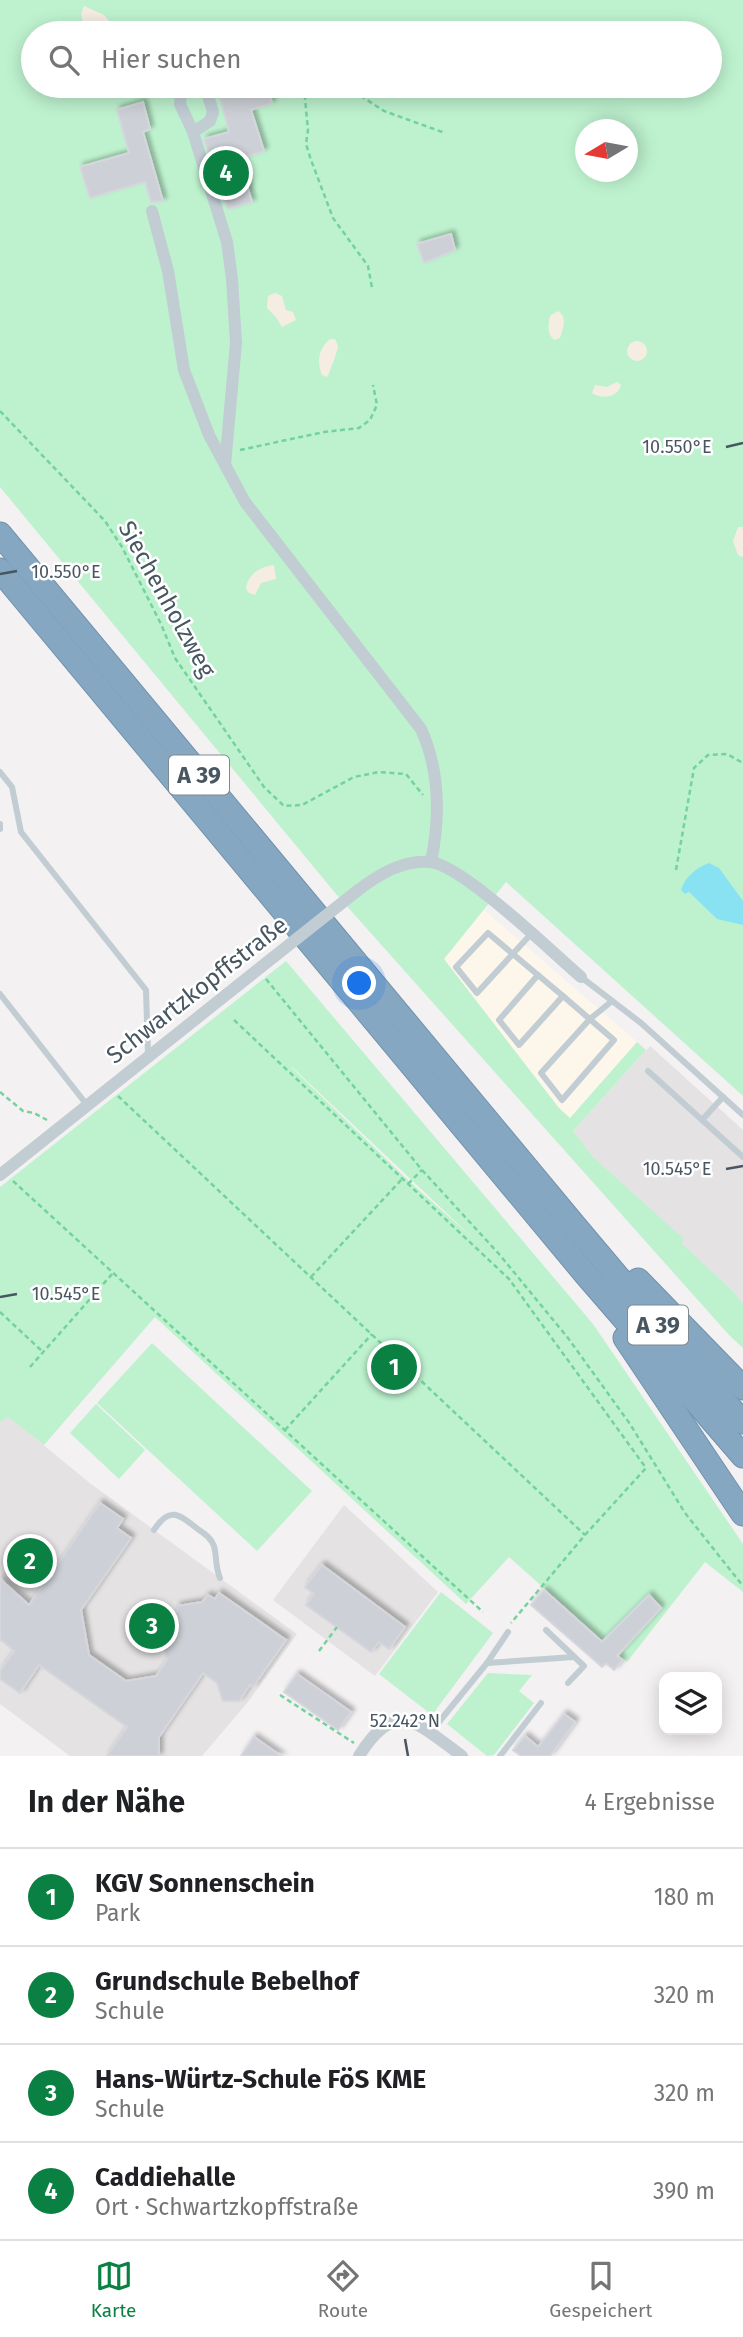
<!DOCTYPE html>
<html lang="de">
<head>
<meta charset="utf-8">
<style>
	body { margin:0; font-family:"Fira Sans",sans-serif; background:#f6f6f6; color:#202124 }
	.controls { position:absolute; right:21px; bottom:21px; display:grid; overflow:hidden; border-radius:14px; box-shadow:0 4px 18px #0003 }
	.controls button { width:63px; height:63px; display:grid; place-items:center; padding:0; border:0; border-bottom:2px solid #e0e0e0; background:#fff; color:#202124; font:35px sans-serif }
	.compass { position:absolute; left:575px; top:119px; width:63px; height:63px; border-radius:50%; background:#fff; box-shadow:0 4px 18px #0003; rotate:260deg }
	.you { position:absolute; left:360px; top:984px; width:24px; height:24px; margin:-18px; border:5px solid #fff; border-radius:50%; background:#1a73e8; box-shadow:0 0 0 10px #1a73e833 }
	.badge { display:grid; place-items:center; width:46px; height:46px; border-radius:50%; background:#0b8043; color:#fff; font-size:23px; font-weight:700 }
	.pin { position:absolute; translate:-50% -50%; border:4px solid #fff; box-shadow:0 2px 7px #0006 }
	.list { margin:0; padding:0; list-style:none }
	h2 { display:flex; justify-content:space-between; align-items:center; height:91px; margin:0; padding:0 28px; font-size:30px }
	h2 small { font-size:23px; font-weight:400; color:#757577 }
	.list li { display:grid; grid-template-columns:46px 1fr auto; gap:21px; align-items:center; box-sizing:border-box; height:98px; padding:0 28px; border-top:2px solid #e0e0e0 }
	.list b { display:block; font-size:26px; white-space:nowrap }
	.list p { margin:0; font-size:23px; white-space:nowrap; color:#757577 }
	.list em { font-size:23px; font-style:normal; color:#757577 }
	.icon { flex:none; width:38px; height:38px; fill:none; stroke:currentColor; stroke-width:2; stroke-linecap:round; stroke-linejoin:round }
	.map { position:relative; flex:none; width:743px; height:1756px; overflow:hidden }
	.search { position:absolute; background:#fff; box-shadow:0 4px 18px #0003; left:21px; right:21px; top:21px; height:77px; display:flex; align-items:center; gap:18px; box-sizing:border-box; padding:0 24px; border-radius:38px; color:#757577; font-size:26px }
	.sheet { height:483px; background:#fff }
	nav { display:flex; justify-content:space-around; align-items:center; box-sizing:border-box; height:98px; border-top:2px solid #e0e0e0; background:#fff; font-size:19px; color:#757577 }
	nav a { display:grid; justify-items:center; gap:4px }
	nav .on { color:#0b8043 }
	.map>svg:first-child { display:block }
	.commercial { fill:#fdf7eb }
	.education { fill:#e4e2e3 }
	.green { fill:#bef2cf; fill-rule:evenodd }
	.sand { fill:#f5ede2 }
	.water { fill:#89e2f1 }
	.building { fill:#cdd0d6; stroke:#d5d7dd; stroke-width:2; filter:url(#shadow) }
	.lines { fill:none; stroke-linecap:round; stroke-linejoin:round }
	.highway-casing { stroke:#7192ae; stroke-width:25 }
	.path { stroke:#74d29e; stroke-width:2.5; stroke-dasharray:5 3.5; stroke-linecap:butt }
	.lane { stroke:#c1ccd3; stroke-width:6 }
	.street { stroke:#c1ccd3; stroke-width:12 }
	.highway { stroke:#86a7c2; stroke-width:23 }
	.street-bridge { stroke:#c1ccd3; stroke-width:12 }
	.ticks { fill:none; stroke:#475660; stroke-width:2.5 }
	.labels { text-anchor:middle; stroke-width:5; stroke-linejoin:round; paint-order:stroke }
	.shield { fill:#fff; stroke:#7e8990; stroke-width:2 }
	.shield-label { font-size:23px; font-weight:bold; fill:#475660 }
	.street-label { font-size:24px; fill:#475660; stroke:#fff }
	.ticks-label { font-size:18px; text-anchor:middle; fill:#475660; stroke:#fff; stroke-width:5; stroke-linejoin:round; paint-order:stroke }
</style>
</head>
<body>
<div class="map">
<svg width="743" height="1756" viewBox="0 0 743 1756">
	<defs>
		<filter id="shadow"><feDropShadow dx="3.5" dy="-3.5" stdDeviation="2" flood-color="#0004"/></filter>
	</defs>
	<rect width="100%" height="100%" fill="#f3f1f1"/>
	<path class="commercial" d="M484,910L637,1042L570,1118L559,1108L444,959Z"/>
	<g class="education">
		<path d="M650,1046L743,1130V1304L734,1292L680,1243L683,1239L593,1157L573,1131Z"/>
		<path d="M8,1416L91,1484L297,1634L248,1702L202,1756H70L0,1704V1422Z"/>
		<path d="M344,1505L438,1592L375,1676L273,1600Z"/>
	</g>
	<g class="green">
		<path d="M0,0H743V1096L506,882L444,959L559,1108L570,1118L637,1042L646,1050L573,1131L593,1157L684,1239L681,1243L734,1292L743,1304V1348L729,1335L336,894L0,487ZM33,33H710V86H33ZM586,130H628V172H586Z"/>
		<path d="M286,961L593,1324L743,1544V1592L705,1562L627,1662L509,1557L466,1604L155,1317L44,1445L8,1417L0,1422V1187ZM291,1067H292L475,1240L410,1182Z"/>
		<path d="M152,1343L312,1491L257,1551L97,1403Z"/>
		<path d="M96,1404L145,1450L119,1479L70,1433Z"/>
		<path d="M441,1592L493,1633L432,1715L379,1674Z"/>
		<path d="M488,1673L532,1675L519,1691L534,1703L494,1755L487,1756L447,1724Z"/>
	</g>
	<g class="sand">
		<path d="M84,6L104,15L109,21V27L105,28L99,25L90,29L84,27L81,14Z"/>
		<path d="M275,293L282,296L286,310L293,312L296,320L282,327L276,317L267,308L268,296Z"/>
		<path d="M558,311C568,317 563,328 560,338L554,340C547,334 548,324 550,316Z"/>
		<path d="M330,339H335L338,346C338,350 329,374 327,377L322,375C316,361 319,348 330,339Z"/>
		<circle cx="637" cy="351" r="10"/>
		<path d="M617,382L621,385C618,397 603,400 592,393L595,385L607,387Z"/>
		<path d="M738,527H743V557L738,555L733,541Z"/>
		<path d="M274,565L276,579L261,583L255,595L249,593L246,589C248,574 259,567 274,565Z"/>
	</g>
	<path class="water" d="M709,863L719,868L743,901V925L717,919L689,892L685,894L681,890C685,877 696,868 709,863Z"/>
	<g class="building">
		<path d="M217,86H267L272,103L251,110L264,151L239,159L252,202L228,209L204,139L229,132Z"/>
		<path d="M143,102L150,129L143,132L163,201L151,202L145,182L90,198L80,167L129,153L117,110Z"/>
		<path d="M451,234L455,250L424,263L417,244Z"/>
		<path d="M100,1503L123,1519L117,1528L131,1538L81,1610L89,1655L126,1681L156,1676L167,1660L164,1643L160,1644L158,1633L162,1632L178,1610L177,1606L202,1602L208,1595L215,1599L219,1593L286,1640L253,1687L250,1685L239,1701H223L217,1683L203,1673L159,1737V1756H107L127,1727L39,1665L20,1693L0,1679V1671L14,1651L0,1639V1579L29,1605Z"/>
		<path d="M322,1565L405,1627L389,1649L379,1642L371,1652L306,1605L314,1594L305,1587Z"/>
		<path d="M544,1590L602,1642L649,1595L661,1608L617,1656L622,1660L614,1670L606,1663L602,1667L531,1605Z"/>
		<path d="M297,1674L351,1712L338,1730L284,1692Z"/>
		<path d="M564,1714L575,1722L550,1756H521L513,1750L525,1736L538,1747Z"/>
		<path d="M254,1737L281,1756H241Z"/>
	</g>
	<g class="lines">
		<defs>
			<g id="highway">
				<path d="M0,534L575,1226L704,1379L743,1422"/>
				<path d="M0,570L587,1276L743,1456"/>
				<path d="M638,1280L743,1388"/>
				<path d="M625,1338L743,1514"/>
			</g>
		</defs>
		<use href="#highway" class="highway-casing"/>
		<g class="path">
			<path d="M314,86L304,88L308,130L306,144L311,160L333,218L368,266L372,288"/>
			<path d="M337,86L361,96L384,111L445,133"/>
			<path d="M0,411L105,521L122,547L161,624L175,658L264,787L284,806L302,805L354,777L379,772L406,774L423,795"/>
			<path d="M240,450L324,432L359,428L370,420L377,405L373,385"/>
			<path d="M676,870L694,768L708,755L727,754L743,763"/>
			<path d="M266,979L422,1170L499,1254L568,1338L630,1424L685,1513L743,1586"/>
			<path d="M234,1020L509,1279L646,1468L585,1535L511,1623"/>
			<path d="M0,1092L23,1111L34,1113L47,1120"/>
			<path d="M118,1096L585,1535"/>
			<path d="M13,1181L483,1612"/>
			<path d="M408,1184L422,1170"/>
			<path d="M311,1277L402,1179"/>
			<path d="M0,1312L43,1352"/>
			<path d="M30,1367L113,1273"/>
			<path d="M285,1430L372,1334"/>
			<path d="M319,1651L337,1627"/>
			<path d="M280,1695L354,1743"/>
		</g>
		<g class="lane">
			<path d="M0,772L12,787L21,832L146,990L148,1055"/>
			<path d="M0,824V829"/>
			<path d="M531,934L477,993L456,967L488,933L557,991L563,996"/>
			<path d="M538,975L499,1020L519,1045L563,996L614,1040L562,1100L541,1073L590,1019L612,1001"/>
			<path d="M581,977L641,1023L743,1115"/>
			<path d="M0,994L87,1105"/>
			<path d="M648,1071L743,1157"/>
			<path d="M702,1120L723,1097"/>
			<path d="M154,1530C170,1505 180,1515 199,1530C205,1534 211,1538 214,1546C217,1557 215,1567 220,1578"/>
			<path d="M546,1630L584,1666L568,1683"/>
			<path d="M487,1663L574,1657"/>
			<path d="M430,1733L487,1663L508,1632"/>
			<path d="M500,1756L541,1703"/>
		</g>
		<g class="street">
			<path d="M193,132L180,104L181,94L197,87L206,89L213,112L210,121L193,132L227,242L232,279L236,343L225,465"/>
			<path d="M152,211L168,271L184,370L209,435L245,502L421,729C440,771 440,818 431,862"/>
			<path d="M357,891C378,875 403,859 431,862C463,866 552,952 581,977"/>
			<path d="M0,1175L261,967"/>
			<path d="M359,1756C396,1697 417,1723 462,1756"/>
		</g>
		<use href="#highway" class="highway"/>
		<path class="street-bridge" d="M261,967L357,891"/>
	</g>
	<path class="ticks" d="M726,447L743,443M0,574L17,571M726,1169L743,1166M0,1297L17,1294M405,1739L408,1756"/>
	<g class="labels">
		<g class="shield">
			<rect x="169" y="755.5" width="60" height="39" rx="5"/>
			<rect x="628" y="1305.5" width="60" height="39" rx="5"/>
		</g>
		<g class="shield-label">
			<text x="199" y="783">A 39</text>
			<text x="658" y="1333">A 39</text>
		</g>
		<g class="street-label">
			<text transform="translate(167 599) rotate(61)" y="8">Siechenholzweg</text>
			<text transform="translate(197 990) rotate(-38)" y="8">Schwartzkopffstraße</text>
		</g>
	</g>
	<g class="ticks-label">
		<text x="677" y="453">10.550°E</text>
		<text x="66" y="578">10.550°E</text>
		<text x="677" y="1175">10.545°E</text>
		<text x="66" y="1300">10.545°E</text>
		<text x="405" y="1727">52.242°N</text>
	</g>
</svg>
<div class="controls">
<button><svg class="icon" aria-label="layers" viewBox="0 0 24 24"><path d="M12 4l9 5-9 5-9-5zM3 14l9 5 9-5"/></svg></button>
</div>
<svg class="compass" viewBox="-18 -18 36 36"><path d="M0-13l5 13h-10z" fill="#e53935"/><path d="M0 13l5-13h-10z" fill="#757577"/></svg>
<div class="you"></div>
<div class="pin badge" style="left:394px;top:1367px">1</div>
<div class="pin badge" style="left:30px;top:1561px">2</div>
<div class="pin badge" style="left:152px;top:1626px">3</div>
<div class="pin badge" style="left:226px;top:173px">4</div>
<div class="search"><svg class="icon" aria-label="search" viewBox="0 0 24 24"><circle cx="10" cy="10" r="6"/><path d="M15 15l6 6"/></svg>Hier suchen</div>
</div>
<section class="sheet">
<h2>In der Nähe<small>4 Ergebnisse</small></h2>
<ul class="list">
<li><span class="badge">1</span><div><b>KGV Sonnenschein</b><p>Park</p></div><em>180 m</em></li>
<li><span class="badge">2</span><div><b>Grundschule Bebelhof</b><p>Schule</p></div><em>320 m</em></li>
<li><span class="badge">3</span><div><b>Hans-Würtz-Schule FöS KME</b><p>Schule</p></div><em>320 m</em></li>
<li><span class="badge">4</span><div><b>Caddiehalle</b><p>Ort · Schwartzkopffstraße</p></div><em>390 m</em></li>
</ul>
</section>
<nav>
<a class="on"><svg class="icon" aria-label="map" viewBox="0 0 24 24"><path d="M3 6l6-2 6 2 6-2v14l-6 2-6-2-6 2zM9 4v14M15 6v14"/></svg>Karte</a>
<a><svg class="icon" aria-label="directions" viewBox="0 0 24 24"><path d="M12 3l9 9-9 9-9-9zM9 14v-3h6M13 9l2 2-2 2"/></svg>Route</a>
<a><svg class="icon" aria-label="saved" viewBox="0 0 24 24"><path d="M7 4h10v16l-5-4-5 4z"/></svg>Gespeichert</a>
</nav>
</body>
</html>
